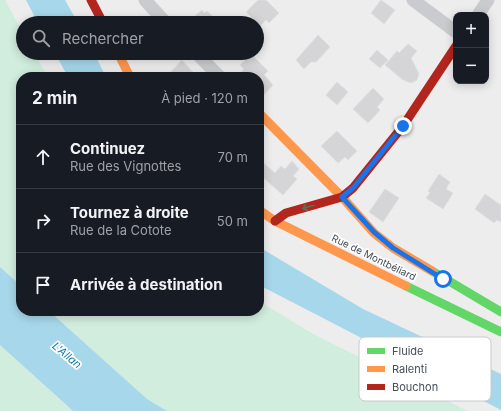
<!DOCTYPE html>
<html lang="fr">
<head>
<meta charset="utf-8">
<style>
	body { margin:0; font-family:Inter,sans-serif; background:#20242c; color:#f1f3f6 }
	.controls { position:absolute; right:12px; top:12px; display:grid; overflow:hidden; border-radius:8px; box-shadow:0 2px 10px #0003 }
	.controls button { width:36px; height:36px; display:grid; place-items:center; padding:0; border:0; border-bottom:1px solid #363941; background:#171b24; color:#f1f3f6; font:20px sans-serif }
	.stop { position:absolute; width:12px; height:12px; margin:-9px; border:3px solid #1a73e8; border-radius:50%; background:#fff }
	.stop.end { background:#1a73e8; border-color:#fff; box-shadow:0 1px 4px #0008 }
	.list { margin:0; padding:0; list-style:none }
	h2 { display:flex; justify-content:space-between; align-items:center; height:52px; margin:0; padding:0 16px; font-size:17px }
	h2 small { font-size:13px; font-weight:400; color:#9ea1a6 }
	.list li { display:grid; grid-template-columns:26px 1fr auto; gap:12px; align-items:center; box-sizing:border-box; height:64px; padding:0 16px; border-top:1px solid #363941 }
	.list b { display:block; font-size:15px; white-space:nowrap }
	.list p { margin:0; font-size:13px; white-space:nowrap; color:#9ea1a6 }
	.list em { font-size:13px; font-style:normal; color:#9ea1a6 }
	.icon { flex:none; width:22px; height:22px; fill:none; stroke:currentColor; stroke-width:2; stroke-linecap:round; stroke-linejoin:round }
	.map { position:relative; flex:none; width:501px; height:411px; overflow:hidden }
	.search { position:absolute; background:#171b24; box-shadow:0 2px 10px #0003; left:16px; top:16px; width:248px; height:44px; display:flex; align-items:center; gap:10px; box-sizing:border-box; padding:0 14px; border-radius:22px; color:#9ea1a6; font-size:15px }
	.panel { position:absolute; background:#171b24; box-shadow:0 2px 10px #0003; left:16px; top:72px; width:248px; height:244px; border-radius:16px }
	.map>svg:first-child { display:block }
	.green { fill:#d1edde }
	.water { fill:#a6d7ea }
	.building { fill:#d5d5d7; stroke:#dfdfe0 }
	.lines { fill:none; stroke-linecap:round; stroke-linejoin:round }
	.street { stroke:#c9cbce; stroke-width:13 }
	.fast { stroke:#63d668; stroke-width:9 }
	.slow { stroke:#ff974d; stroke-width:9 }
	.jam { stroke:#b3261e; stroke-width:9 }
	.oneway { stroke:#4e775e }
	.route { stroke:#1a73e8; stroke-width:5 }
	.labels { text-anchor:middle; stroke-width:3.5; stroke-linejoin:round; paint-order:stroke }
	.street-label { font-size:10px; fill:#454e59; stroke:#fff }
	.water-label { font-size:11px; font-style:italic; fill:#0f78a2; stroke:#fff }
	.key { fill:#fff; stroke:#c7cacd; stroke-width:1 }
	.key-label { font-size:11px; fill:#454e59 }
</style>
</head>
<body>
<div class="map">
<svg width="501" height="411" viewBox="0 0 501 411">
	<rect width="100%" height="100%" fill="#eeeded"/>
	<g class="green">
		<path d="M0,0H5L23,33V53H34L48,77H21V286L0,267Z"/>
		<path d="M259,301L313,334L468,411H167L147,399L49,311H259Z"/>
		<path d="M0,345L68,407L73,411H0Z"/>
	</g>
	<g class="water">
		<path d="M26,0H65L78,23H38Z"/>
		<path d="M55,53H94L106,77H68Z"/>
		<path d="M259,247L363,309L501,374V410L259,285Z"/>
		<path d="M0,267L21,286V311H49L147,399L167,411H73L0,345Z"/>
	</g>
	<g class="building">
		<path d="M258,0H266L279,13L269,23L266,20L260,26L246,12Z"/>
		<path d="M381,0L395,10L384,24L371,13Z"/>
		<path d="M202,10L204,13L207,11L220,23H187Z"/>
		<path d="M318,35L330,47L316,62H311L304,69L296,60Z"/>
		<path d="M408,44L417,51L411,58L419,74L417,80L411,83L403,80L385,65L397,51L399,53Z"/>
		<path d="M377,50L388,60L380,68L369,59Z"/>
		<path d="M251,54L268,71L264,75L273,85L259,100V77H237L244,69L240,65Z"/>
		<path d="M182,60L197,77H166Z"/>
		<path d="M337,82L348,92L337,105L326,95Z"/>
		<path d="M373,88L384,99L377,107L380,110L368,123L353,109Z"/>
		<path d="M337,131L357,151L348,160L345,157L338,163L321,146Z"/>
		<path d="M259,159L275,173L281,166L285,169L292,161L299,169L293,176L297,179L283,195L259,174Z"/>
		<path d="M439,174L450,182L446,189L453,193L443,209L426,198L430,193L428,191Z"/>
		<path d="M385,189L399,198L383,222L369,212Z"/>
		<path d="M485,194L501,205V222L497,220L494,223L475,209Z"/>
	</g>
	<g class="lines">
		<g class="street">
			<path d="M145,0L166,23"/>
			<path d="M413,0L456,32"/>
			<path d="M478,15L488,0"/>
			<path d="M196,53L220,77"/>
		</g>
		<g class="fast">
			<path d="M432,271L501,312"/>
			<path d="M406,286L501,332"/>
		</g>
		<g class="slow">
			<path d="M118,53L130,77"/>
			<path d="M259,113L342,197L374,233L393,248L432,271"/>
			<path d="M259,210L275,221L406,286"/>
		</g>
		<g class="jam">
			<path d="M91,0L103,23"/>
			<path d="M275,221L286,213L342,197L353,188L403,126L456,46"/>
		</g>
	</g>
	<defs><path id="oneway-shaft" d="M-6 0H5M1.5-3L5.5 0L1.5 3" fill="none" stroke-width="1.6" stroke-linecap="round" stroke-linejoin="round"/></defs>
	<use class="oneway" href="#oneway-shaft" transform="translate(308 207) rotate(163)"/>
	<g class="lines">
		<path class="route" d="M403,126L353,188L342,197L374,232L393,248L443,279"/>
	</g>
	<g class="labels">
		<g class="street-label">
			<text transform="translate(374 257) rotate(26)" y="4">Rue de Montbéliard</text>
		</g>
		<g class="water-label">
			<text transform="translate(67 355) rotate(40)" y="4">L'Allan</text>
		</g>
	</g>
	<rect x="359" y="337" width="132" height="64" rx="6" class="key"/>
	<rect x="367" y="348" width="18" height="6" fill="#63d668"/>
	<rect x="367" y="366" width="18" height="6" fill="#ff974d"/>
	<rect x="367" y="384" width="18" height="6" fill="#b3261e"/>
	<g class="key-label">
		<text x="392" y="355">Fluide</text>
		<text x="392" y="373">Ralenti</text>
		<text x="392" y="391">Bouchon</text>
	</g>
</svg>
<div class="controls">
<button>+</button>
<button>−</button>
</div>
<div class="stop" style="left:443px;top:279px"></div>
<div class="stop end" style="left:403px;top:126px"></div>
<div class="search"><svg class="icon" aria-label="search" viewBox="0 0 24 24"><circle cx="10" cy="10" r="6"/><path d="M15 15l6 6"/></svg>Rechercher</div>
<section class="panel">
<h2>2 min<small>À pied · 120 m</small></h2>
<ul class="list">
<li><svg class="icon" aria-label="ahead" viewBox="0 0 24 24"><path d="M12 20V5M6 11l6-6 6 6"/></svg><div><b>Continuez</b><p>Rue des Vignottes</p></div><em>70 m</em></li>
<li><svg class="icon" aria-label="right" viewBox="0 0 24 24"><path d="M7 20v-9h11M14 6l5 5-5 5"/></svg><div><b>Tournez à droite</b><p>Rue de la Cotote</p></div><em>50 m</em></li>
<li><svg class="icon" aria-label="arrive" viewBox="0 0 24 24"><path d="M6 21V4h12l-3 4 3 4H6"/></svg><div><b>Arrivée à destination</b></div></li>
</ul>
</section>
</div>
</body>
</html>
